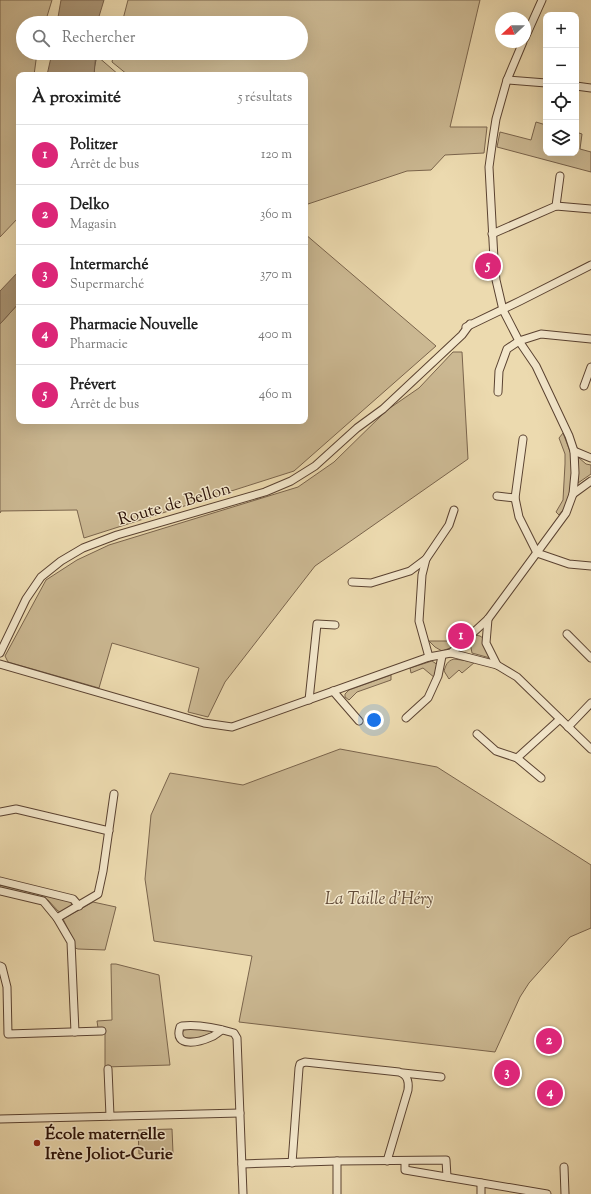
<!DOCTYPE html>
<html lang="fr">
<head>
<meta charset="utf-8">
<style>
	body { margin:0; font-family:"Sorts Mill Goudy",serif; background:#f6f6f6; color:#222 }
	.controls { position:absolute; right:12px; top:12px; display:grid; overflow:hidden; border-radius:8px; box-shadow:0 4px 16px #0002 }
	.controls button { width:36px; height:36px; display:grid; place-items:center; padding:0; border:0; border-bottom:1px solid #e0e0e0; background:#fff; color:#222; font:20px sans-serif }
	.compass { position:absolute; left:495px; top:12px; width:36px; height:36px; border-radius:50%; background:#fff; box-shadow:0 4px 16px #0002; rotate:248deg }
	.you { position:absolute; left:374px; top:720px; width:14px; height:14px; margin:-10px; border:3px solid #fff; border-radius:50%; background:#1a73e8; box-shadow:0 0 0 6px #1a73e833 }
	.badge { display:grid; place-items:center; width:26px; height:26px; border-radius:50%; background:#db2777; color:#fff; font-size:13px; font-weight:700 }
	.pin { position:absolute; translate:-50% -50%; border:2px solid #fff; box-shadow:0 1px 4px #0006 }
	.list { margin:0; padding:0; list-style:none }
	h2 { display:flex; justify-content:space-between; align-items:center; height:52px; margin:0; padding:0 16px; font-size:17px }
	h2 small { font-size:13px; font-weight:400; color:#767676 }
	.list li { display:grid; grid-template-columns:26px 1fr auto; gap:12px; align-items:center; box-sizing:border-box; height:60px; padding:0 16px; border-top:1px solid #e0e0e0 }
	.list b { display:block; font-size:15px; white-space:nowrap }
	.list p { margin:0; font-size:13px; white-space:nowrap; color:#767676 }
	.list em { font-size:13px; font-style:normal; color:#767676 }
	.icon { flex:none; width:22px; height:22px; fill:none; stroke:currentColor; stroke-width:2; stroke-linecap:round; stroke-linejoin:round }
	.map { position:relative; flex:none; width:591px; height:1194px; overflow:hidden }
	.search { position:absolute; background:#fff; box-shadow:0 4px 16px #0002; left:16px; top:16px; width:292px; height:44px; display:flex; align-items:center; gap:10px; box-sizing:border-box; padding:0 14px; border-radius:22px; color:#767676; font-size:15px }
	.panel { position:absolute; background:#fff; box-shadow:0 4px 16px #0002; left:16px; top:72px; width:292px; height:352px; border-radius:8px }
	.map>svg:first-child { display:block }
	.green { fill:#cbb892; stroke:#7a644c }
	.water { fill:#aa9576; stroke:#77604a }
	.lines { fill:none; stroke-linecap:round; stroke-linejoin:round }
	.street-casing { stroke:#5a4231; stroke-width:9 }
	.street { stroke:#f3e7cb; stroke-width:7 }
	.poi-dot { fill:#8f2418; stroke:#f3e7cb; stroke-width:1.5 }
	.labels { text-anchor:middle; stroke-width:3; stroke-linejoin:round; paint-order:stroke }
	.street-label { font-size:17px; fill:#2a1007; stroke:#f3e7cb }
	.park-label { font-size:17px; font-style:italic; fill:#624b38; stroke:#f3e7cb }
	.poi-label { font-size:17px; font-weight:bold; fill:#2a1007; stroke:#f3e7cb; text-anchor:start }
</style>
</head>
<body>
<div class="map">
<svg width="591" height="1194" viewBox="0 0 591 1194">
	<rect width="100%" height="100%" fill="#ecdaaf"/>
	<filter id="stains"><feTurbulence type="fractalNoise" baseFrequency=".005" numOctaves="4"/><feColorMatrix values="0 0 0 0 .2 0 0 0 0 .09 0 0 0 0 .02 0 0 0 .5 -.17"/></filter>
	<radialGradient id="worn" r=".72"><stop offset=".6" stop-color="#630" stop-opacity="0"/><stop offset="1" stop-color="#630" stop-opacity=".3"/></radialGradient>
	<g class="green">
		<path d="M0,0H52L45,23H23V53H37L34,75H19V217L0,237Z"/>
		<path d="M128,0H480L450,127H487L484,153L445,155L431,170L407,171L305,205V75H128L112,62L114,53H301V23H122Z"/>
		<path d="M97,56L119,75H94V69Z"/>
		<path d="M536,122L546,125V153H576V132L582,134L580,149L591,152V172L497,147L500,132L531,140Z"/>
		<path d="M305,234L436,346L294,471L84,538L77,510L1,511L0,513V324L19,303V421H305Z"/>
		<path d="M453,352H462L468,459L315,566L225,682L208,717L188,712L199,668L112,643L99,688L8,662L5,656L46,580L77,560L109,545L298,487L334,462L387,410L419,388Z"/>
		<path d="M563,433L571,454L572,470L570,493L566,506L559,515L556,512L563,500L565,464V454L559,438Z"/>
		<path d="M578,457L586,464L591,465V474L578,483Z"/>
		<path d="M475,635L480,636L483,638L490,658L472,653L470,643Z"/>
		<path d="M456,638L458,643L450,648L442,651L435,647L429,641H451Z"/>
		<path d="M454,659L475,662L462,673L459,670L449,679L444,671C446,665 447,661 454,659Z"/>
		<path d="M432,661L438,665L435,678L423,668L411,673L410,668Z"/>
		<path d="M391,675V680L357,692L349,700L345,697V694L349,690Z"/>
		<path d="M340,749L437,767L591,865V928L570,937L529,983L520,997L495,1052L239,1022L252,956L154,941L145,879L151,815L170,773L243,785Z"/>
		<path d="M0,884L72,902L71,906L61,912L58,911L48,900L0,888Z"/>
		<path d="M93,902L116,907L105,950L78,949L75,948L74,941L63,919Z"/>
		<path d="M111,964H116L159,975L170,1065L105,1067V1028H98L97,1021L112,1020Z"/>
		<path d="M201,1027L211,1030L212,1033L198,1038H184L182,1033L184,1030Z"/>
		<path d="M172,1129L173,1153L139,1154L138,1130Z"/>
	</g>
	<g class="water">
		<path d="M61,0H104L97,23H57Z"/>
		<path d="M52,53H96L94,75H47Z"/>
		<path d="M19,271V303L0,324V291Z"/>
	</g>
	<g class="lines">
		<defs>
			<g id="street">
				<path d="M525,38L542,0"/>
				<path d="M507,80L546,83"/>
				<path d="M576,86L591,88"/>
				<path d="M556,206L560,176"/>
				<path d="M492,234L556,206L591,209"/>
				<path d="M466,327L520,301L591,265"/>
				<path d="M584,386L591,367"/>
				<path d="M498,392L499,371L507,349L519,341L541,334L591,339"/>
				<path d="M523,439L515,498L519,517L537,553L569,564L591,566"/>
				<path d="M574,451L591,458"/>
				<path d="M573,494L591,481"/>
				<path d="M497,496L515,498"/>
				<path d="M426,559L422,575L419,621L429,657"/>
				<path d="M352,582L371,583L410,571L426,559L449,525L454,510"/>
				<path d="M488,619L486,643L497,665"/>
				<path d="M567,634L591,658"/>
				<path d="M0,653L26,599L41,577L61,561L83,548L117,535L265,492L291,481L315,466L357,428L383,409L462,335L470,324"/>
				<path d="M451,653L497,665L517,677L591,749"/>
				<path d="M0,664L204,723L232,727L429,657L451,653L488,619L566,513L573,494L575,473L574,451L569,436L536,366L519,341L503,310L496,280L494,259L489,167L493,138L496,119L507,80L523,42"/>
				<path d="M333,691L359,721"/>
				<path d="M309,700L317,624L335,625"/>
				<path d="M406,718L428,698L438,676L442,656"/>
				<path d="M568,727L591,703"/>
				<path d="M477,734L496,751L517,758L541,778"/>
				<path d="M517,758L560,719"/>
				<path d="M0,812L16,809L109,831"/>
				<path d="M0,881L73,899L79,906"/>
				<path d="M0,891L43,901L57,918L71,942L75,1032"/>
				<path d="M57,918L98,894L103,871L114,794"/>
				<path d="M0,966L2,967L7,987L8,1034L102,1031"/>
				<path d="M222,1030C218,1032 215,1036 211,1037C200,1042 173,1049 180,1027L182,1026C200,1024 217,1028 234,1033L237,1038L243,1194"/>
				<path d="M108,1069L110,1116"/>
				<path d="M403,1073L441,1077"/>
				<path d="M0,1119L240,1113"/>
				<path d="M337,1161V1194"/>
				<path d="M405,1161V1170L547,1194"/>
				<path d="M292,1163L299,1068L300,1064L305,1062L399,1072C408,1075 409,1082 408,1090L387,1161"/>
				<path d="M242,1164L337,1161L446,1160L447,1177"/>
				<path d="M564,1167L565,1194"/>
				<path d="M481,1183V1194"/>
			</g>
		</defs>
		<use href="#street" class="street-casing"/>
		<use href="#street" class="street"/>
	</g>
	<circle class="poi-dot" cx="37" cy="1143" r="4"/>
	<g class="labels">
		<g class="street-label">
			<text transform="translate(174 503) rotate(-16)" y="6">Route de Bellon</text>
		</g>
		<g class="park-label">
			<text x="379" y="904">La Taille d'Héry</text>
		</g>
		<g class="poi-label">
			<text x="45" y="1139">École maternelle<tspan x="45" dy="20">Irène Joliot-Curie</tspan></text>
		</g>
	</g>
	<rect width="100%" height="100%" filter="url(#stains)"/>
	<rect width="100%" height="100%" fill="url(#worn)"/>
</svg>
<div class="controls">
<button>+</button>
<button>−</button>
<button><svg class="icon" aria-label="locate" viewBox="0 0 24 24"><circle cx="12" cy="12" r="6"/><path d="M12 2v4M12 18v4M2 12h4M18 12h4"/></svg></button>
<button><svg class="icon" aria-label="layers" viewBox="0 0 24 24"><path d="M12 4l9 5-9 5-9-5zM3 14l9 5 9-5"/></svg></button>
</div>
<svg class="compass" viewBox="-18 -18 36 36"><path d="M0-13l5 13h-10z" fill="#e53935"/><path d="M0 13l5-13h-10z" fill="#767676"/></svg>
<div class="you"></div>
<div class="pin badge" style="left:461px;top:636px">1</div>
<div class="pin badge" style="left:549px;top:1041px">2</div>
<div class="pin badge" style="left:507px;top:1073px">3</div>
<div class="pin badge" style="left:550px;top:1093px">4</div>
<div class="pin badge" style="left:488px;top:266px">5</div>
<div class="search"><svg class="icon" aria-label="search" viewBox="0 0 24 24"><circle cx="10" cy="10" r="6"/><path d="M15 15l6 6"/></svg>Rechercher</div>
<section class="panel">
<h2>À proximité<small>5 résultats</small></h2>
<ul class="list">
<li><span class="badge">1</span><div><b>Politzer</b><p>Arrêt de bus</p></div><em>120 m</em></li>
<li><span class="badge">2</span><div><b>Delko</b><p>Magasin</p></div><em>360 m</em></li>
<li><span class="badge">3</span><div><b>Intermarché</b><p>Supermarché</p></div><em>370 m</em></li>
<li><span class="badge">4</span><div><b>Pharmacie Nouvelle</b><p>Pharmacie</p></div><em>400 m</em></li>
<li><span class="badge">5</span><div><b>Prévert</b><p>Arrêt de bus</p></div><em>460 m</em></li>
</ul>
</section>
</div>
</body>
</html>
